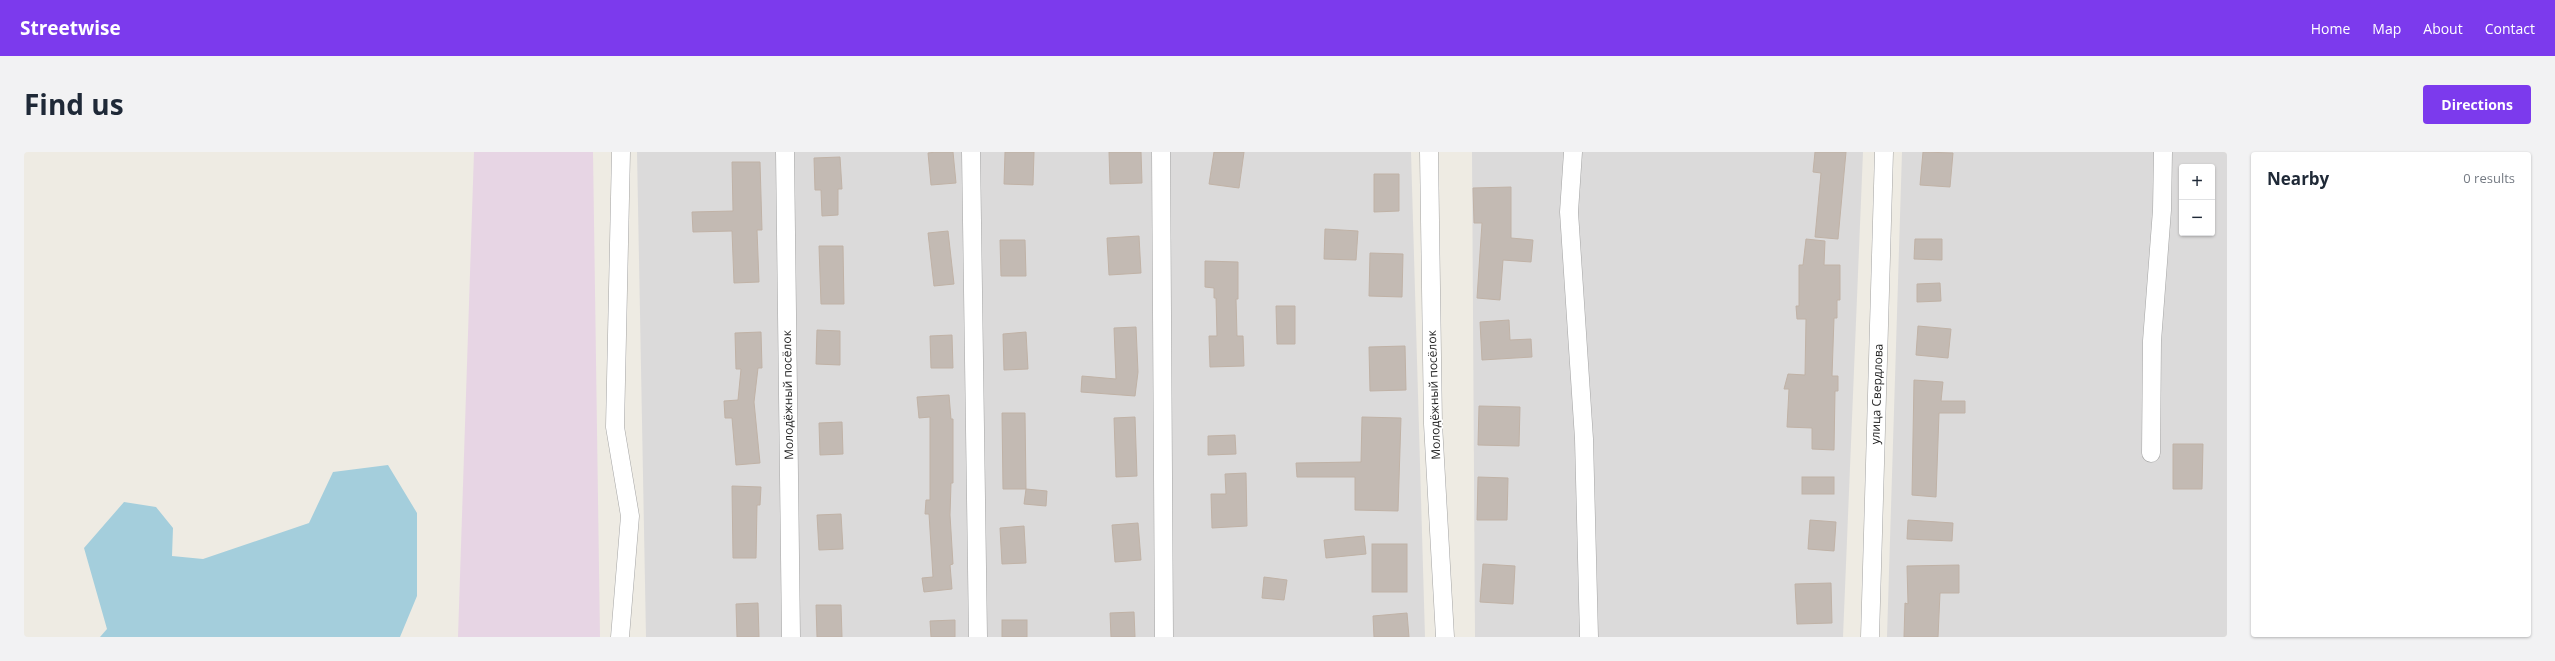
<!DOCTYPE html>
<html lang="en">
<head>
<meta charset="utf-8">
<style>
	body { margin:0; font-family:"Open Sans",sans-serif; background:#f2f2f3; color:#1f2937 }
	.controls { position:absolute; right:12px; top:12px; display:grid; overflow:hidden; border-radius:4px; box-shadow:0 1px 3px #0004 }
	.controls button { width:36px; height:36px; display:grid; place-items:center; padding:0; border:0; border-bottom:1px solid #e0e1e3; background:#fff; color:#1f2937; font:20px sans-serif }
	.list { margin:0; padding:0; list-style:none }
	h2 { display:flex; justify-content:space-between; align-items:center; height:52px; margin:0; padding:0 16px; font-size:17px }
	h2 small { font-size:13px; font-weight:400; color:#747a83 }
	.map { position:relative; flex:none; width:2203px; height:485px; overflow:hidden; border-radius:4px }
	header { display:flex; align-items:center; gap:24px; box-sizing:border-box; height:56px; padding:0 20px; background:#7c3aed; color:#fff }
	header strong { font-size:19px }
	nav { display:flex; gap:22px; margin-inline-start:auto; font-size:14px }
	.intro { display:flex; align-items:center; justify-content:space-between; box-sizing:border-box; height:96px; padding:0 24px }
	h1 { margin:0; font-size:28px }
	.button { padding:10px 18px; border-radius:4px; background:#7c3aed; color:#fff; font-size:14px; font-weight:700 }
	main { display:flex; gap:24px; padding:0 24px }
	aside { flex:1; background:#fff; border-radius:4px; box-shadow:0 1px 3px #0004 }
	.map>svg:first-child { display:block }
	.residential { fill:#dbdada; fill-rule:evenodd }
	.industrial { fill:#e7d5e4 }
	.water { fill:#a4cedc }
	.building { fill:#c3bab3; stroke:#c0b2a6 }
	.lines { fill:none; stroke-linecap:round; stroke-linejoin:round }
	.minor-casing { stroke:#a4a4a4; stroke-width:19 }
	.minor { stroke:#fff; stroke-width:18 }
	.labels { text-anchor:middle; stroke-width:3.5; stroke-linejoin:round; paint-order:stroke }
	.street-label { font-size:12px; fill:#1d1d1d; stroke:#fff }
</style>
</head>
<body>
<header>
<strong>Streetwise</strong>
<nav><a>Home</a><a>Map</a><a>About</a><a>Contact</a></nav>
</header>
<div class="intro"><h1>Find us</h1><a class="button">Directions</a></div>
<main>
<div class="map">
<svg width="2203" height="485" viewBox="0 0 2203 485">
	<rect width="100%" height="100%" fill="#eeebe3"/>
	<g class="residential">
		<path d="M613,0H1387L1401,485H622Z"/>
		<path d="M1448,0H1839L1819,485H1451Z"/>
		<path d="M1878,0H2203V485H1863ZM2158,15H2188V81H2158Z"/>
	</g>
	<path class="industrial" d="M450,0H569L576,485H434Z"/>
	<path class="water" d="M364,313L393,361V444L376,485H76L83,477L60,396L100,350L132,355L149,376L148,404L179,407L285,371L309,320Z"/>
	<g class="building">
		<path d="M912,0H929L932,31L907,33L904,1Z"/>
		<path d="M981,0H1010L1009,33L980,32Z"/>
		<path d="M1085,0H1117L1118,31L1086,32Z"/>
		<path d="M1190,0H1220L1215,36L1185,32Z"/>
		<path d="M1791,0H1822L1814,87L1791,85L1797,21L1789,20Z"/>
		<path d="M1899,0L1929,1L1926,35L1896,33Z"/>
		<path d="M816,5L818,37H814V63L798,64L797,38H791L790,6Z"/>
		<path d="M708,10H736L738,78H733L735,130L710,131L708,79L669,80L668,60L709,59Z"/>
		<path d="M1350,22H1375V59L1350,60Z"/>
		<path d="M1487,35V86L1509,88L1507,110L1479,108L1476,148L1453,146L1458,71H1450L1449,36Z"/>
		<path d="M1301,77L1334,79L1332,108L1300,107Z"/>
		<path d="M924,79L930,132L910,134L904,81Z"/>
		<path d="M1115,84L1117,121L1085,123L1083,86Z"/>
		<path d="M1782,87L1801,89L1800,113H1816V148H1813V166H1810L1808,224H1814V239H1811L1810,298L1788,297V276L1763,275L1765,237H1760L1764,222L1781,223L1782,167H1773L1772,154H1775V113H1779Z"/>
		<path d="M1891,87H1918V108L1890,107Z"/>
		<path d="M976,88H1001L1002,124H977Z"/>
		<path d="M795,94H819L820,152H797Z"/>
		<path d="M1346,101L1379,102L1378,145L1345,144Z"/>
		<path d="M1181,109L1214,110V147H1212L1213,184H1219L1220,214L1186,215L1185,184H1193L1192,146H1190V136L1181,135Z"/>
		<path d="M1916,131L1917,149L1893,150V132Z"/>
		<path d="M1252,154H1271V192H1253Z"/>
		<path d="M1485,168L1486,188L1507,187L1508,205L1458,208L1456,170Z"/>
		<path d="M1894,174L1927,177L1924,206L1892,203Z"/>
		<path d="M1112,175L1114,220L1111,244L1057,240L1058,224L1092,227L1090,176Z"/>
		<path d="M793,178L816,179V213L792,212Z"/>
		<path d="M737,180L738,216H734L730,250L736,311L712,313L708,266H701L700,249L714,248L717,217H712L711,181Z"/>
		<path d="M1002,180L1004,217L980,218L979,182Z"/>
		<path d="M928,183L929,216H907L906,184Z"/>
		<path d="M1381,194L1382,238L1346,239L1345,195Z"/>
		<path d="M1890,228L1919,230L1917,249H1941V261H1915L1912,345L1888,343Z"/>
		<path d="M925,243L927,267H929V331H927L926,363L929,412L926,413L928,437L900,440L898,426L909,425L905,362H901L902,348H906V265L895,266L893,245Z"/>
		<path d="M1455,254L1496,255L1495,294L1454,293Z"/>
		<path d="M978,261H1001L1002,337H979Z"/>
		<path d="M1111,265L1113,324L1092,325L1090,266Z"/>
		<path d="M1338,265L1377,266L1374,359L1331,358V325H1273L1272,311L1337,310Z"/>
		<path d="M818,270L819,302L796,303L795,271Z"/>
		<path d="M1211,283L1212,302L1184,303V284Z"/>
		<path d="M2149,292H2179L2178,337H2149Z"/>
		<path d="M1222,321L1223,374L1188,376L1187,342H1202L1201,322Z"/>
		<path d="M1454,325L1484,326L1483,368H1453Z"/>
		<rect x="1778" y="325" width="32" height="17"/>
		<path d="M708,334L737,335L736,353H733L732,406H709Z"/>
		<path d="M1002,337L1023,339L1022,354L1000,352Z"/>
		<path d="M817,362L819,397L795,398L793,363Z"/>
		<path d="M1786,368L1812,370L1810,399L1784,397Z"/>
		<path d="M1884,368L1929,371L1928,389L1883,387Z"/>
		<path d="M1114,371L1117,408L1091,410L1088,373Z"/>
		<path d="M1000,374L1002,411L978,412L976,376Z"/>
		<path d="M1340,384L1342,402L1302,406L1300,388Z"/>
		<rect x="1348" y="392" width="35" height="48"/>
		<path d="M1459,412L1491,414L1489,452L1456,450Z"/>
		<path d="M1935,413V441H1916L1914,485H1880L1881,451L1884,452L1883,414Z"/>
		<path d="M1240,425L1263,428L1260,448L1238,446Z"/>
		<path d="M1807,431L1808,471L1773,472L1771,432Z"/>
		<path d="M734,451L735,485H713L712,452Z"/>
		<path d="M792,453H817L818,485H793Z"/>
		<path d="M1110,460L1111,485H1087L1086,461Z"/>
		<path d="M1383,461L1385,485H1350L1349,464Z"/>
		<path d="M931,468V485H907L906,469Z"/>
		<rect x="978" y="468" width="25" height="17"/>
	</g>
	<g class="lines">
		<defs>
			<g id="minor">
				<path d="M761,0L767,485"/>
				<path d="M947,0L954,485"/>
				<path d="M1137,0L1140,485"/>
				<path d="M1405,0L1409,272L1421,485"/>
				<path d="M1549,0L1545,60L1560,287L1565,485"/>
				<path d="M2127,301L2128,189L2138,58L2139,0"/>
				<path d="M596,485L606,364L591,275L597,0"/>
				<path d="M1846,485L1860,0"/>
			</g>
		</defs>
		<use href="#minor" class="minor-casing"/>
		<use href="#minor" class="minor"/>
	</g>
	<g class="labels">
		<g class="street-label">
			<text transform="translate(1853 242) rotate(-88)" y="4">улица Свердлова</text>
			<text transform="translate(764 243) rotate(-91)" y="4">Молодёжный посёлок</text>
			<text transform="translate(1410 243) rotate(-92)" y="4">Молодёжный посёлок</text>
		</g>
	</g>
</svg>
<div class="controls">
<button>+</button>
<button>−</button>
</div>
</div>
<aside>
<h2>Nearby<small>0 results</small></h2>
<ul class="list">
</ul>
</aside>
</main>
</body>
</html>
